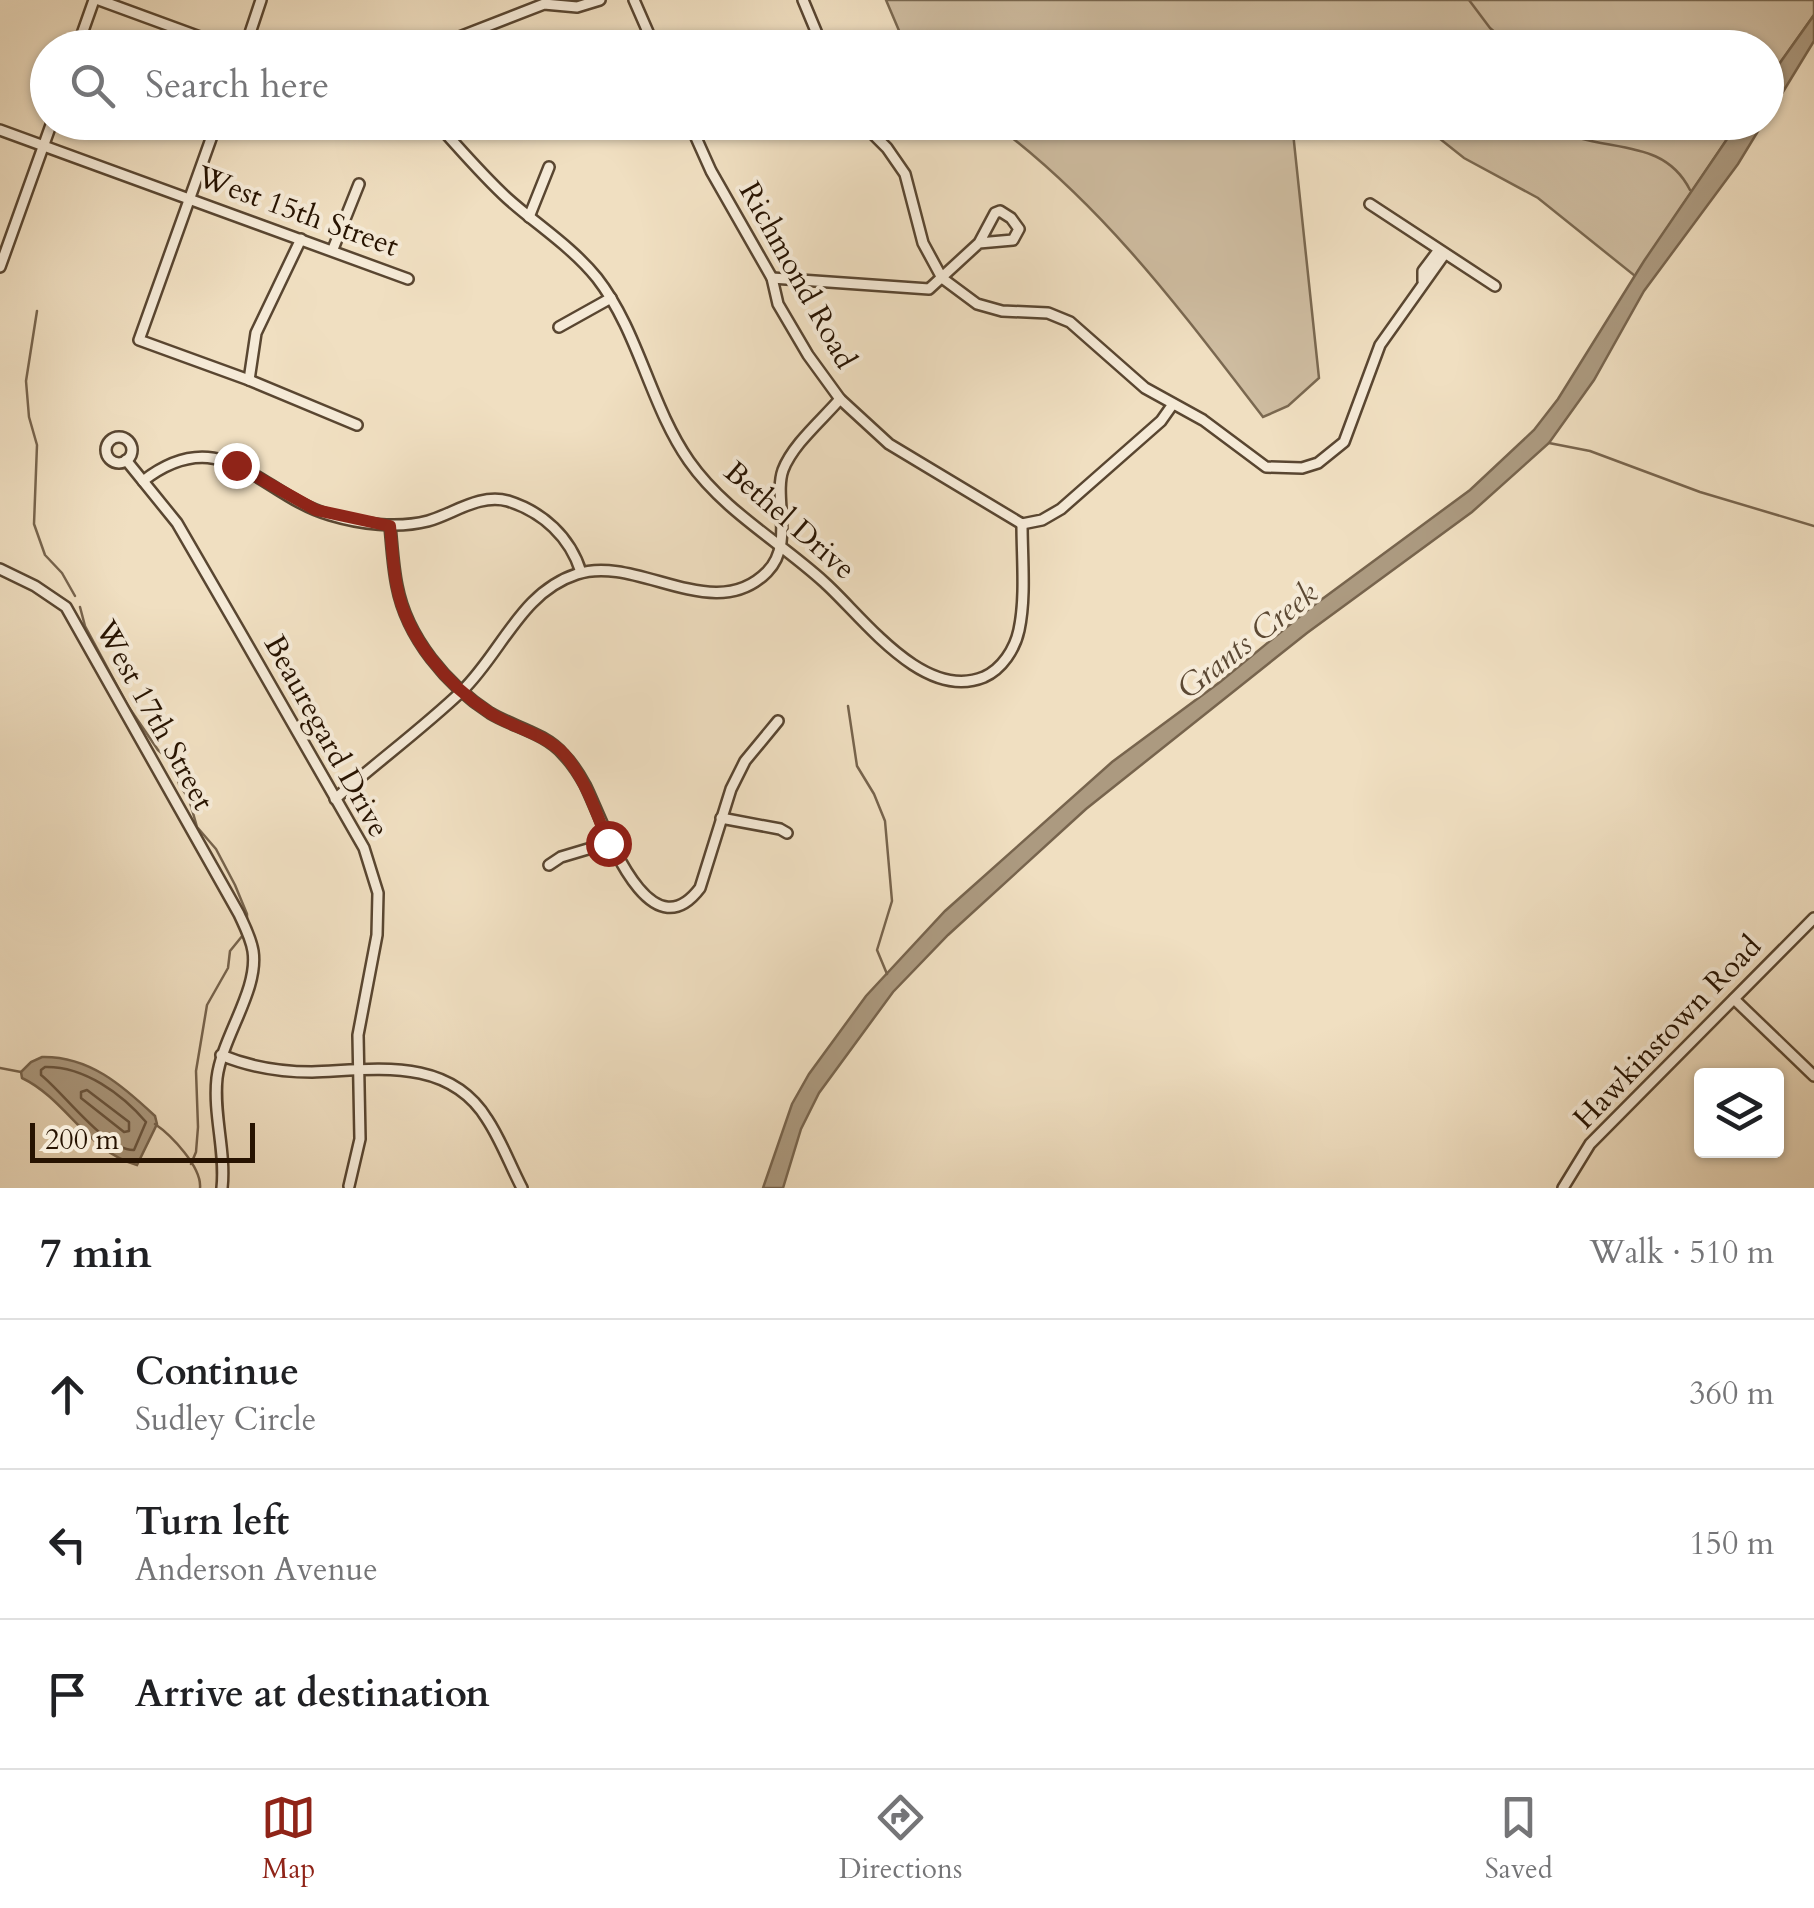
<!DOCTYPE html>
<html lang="en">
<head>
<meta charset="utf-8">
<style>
	body { margin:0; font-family:Cardo,serif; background:#f2f2f2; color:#202124 }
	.controls { position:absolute; right:30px; bottom:30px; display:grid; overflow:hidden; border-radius:10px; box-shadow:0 2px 8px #0004 }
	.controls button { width:90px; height:90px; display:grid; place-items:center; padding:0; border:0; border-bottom:2px solid #e0e0e0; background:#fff; color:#202124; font:50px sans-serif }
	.scale { position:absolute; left:30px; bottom:25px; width:225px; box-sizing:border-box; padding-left:10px; border:5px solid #271301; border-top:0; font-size:28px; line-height:35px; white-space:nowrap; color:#271301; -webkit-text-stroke:8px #f5ead7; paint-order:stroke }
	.stop { position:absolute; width:30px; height:30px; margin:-22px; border:8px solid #8f2418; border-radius:50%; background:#fff }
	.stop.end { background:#8f2418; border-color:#fff; box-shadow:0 2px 10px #0008 }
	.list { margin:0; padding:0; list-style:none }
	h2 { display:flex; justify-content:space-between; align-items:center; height:130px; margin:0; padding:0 40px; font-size:42px }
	h2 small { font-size:32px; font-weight:400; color:#757577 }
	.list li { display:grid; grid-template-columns:65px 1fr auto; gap:30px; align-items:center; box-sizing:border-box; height:150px; padding:0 40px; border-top:2px solid #e0e0e0 }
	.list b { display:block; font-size:38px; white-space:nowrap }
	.list p { margin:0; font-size:32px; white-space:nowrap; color:#757577 }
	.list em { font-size:32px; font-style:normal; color:#757577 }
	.icon { flex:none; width:55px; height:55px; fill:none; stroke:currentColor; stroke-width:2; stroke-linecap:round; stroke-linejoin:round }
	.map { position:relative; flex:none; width:1814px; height:1188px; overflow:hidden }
	.search { position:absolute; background:#fff; box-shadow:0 2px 8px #0004; left:30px; right:30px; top:30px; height:110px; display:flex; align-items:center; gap:25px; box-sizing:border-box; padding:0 35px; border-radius:55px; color:#757577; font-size:38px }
	.sheet { height:580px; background:#fff }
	nav { display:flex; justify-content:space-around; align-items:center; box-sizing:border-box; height:140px; border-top:2px solid #e0e0e0; background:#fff; font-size:28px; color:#757577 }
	nav a { display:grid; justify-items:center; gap:5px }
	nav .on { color:#8f2418 }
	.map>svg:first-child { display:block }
	.green { fill:#cebca0; stroke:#7a6850; stroke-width:2.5 }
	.water { fill:#ac9a80; stroke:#77644d; stroke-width:2.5 }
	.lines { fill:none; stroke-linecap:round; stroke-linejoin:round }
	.shore { stroke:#6a5640; stroke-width:2.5 }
	.stream { stroke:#77644d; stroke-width:2.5 }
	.minor-casing { stroke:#594631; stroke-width:14 }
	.minor { stroke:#f5ead7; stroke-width:9 }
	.route { stroke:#8f2418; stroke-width:12 }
	.labels { text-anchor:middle; stroke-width:8; stroke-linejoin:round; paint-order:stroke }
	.street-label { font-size:30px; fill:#271301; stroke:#f5ead7 }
	.water-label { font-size:32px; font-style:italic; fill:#5c4934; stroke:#f5ead7 }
</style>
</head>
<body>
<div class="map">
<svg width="1814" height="1188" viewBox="0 0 1814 1188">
	<rect width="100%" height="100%" fill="#f0dfc1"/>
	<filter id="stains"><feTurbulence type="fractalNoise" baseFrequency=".002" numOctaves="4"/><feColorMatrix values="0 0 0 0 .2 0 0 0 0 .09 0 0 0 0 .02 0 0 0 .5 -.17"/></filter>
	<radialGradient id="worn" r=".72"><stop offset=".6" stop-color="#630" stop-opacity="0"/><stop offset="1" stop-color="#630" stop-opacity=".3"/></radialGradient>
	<g class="green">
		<path d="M886,0H1814V15L1767,81L1766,48L906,47Z"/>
		<path d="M993,123H1292L1319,378L1288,406L1263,417C1179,308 1104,206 993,123Z"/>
		<path d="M1420,123H1738L1635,276L1538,198L1464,158Z"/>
	</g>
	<g class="water">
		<path d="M1814,15V41L1767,118V81Z"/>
		<path d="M1738,123H1763L1738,164L1644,291L1594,380L1549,443L1472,512L1307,633L1086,809L948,935L893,992L819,1093L801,1129L783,1188H763L792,1104L809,1074L866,996L945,911L1112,762L1220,682L1310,608L1470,490L1534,430L1558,399L1644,261Z"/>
		<path d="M42,1057C89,1056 122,1085 155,1116L157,1124L137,1165C88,1152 66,1099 22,1078L21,1072L31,1062Z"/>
	</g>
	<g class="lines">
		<g class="shore">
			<path d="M45,1067C84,1066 122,1094 146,1122L134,1150C106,1151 63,1092 41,1075V1070Z"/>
			<path d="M87,1090L129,1122V1131L124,1132L81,1098V1092Z"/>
		</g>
		<g class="stream">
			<path d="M1469,0L1490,28L1513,48"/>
			<path d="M1569,122L1579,138C1621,150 1667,144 1690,190"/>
			<path d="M37,311L26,381L29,417L37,445L34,524L45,555L62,573L75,596"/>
			<path d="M1549,443L1590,451L1700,492L1814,526"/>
			<path d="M80,607L85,626L128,706L158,750L175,765L179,784L189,799L197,827L216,849L235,885L247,914V922"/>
			<path d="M848,706L857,766L874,794L885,821L892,901L877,950L887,974"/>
			<path d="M0,1068L21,1072"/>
			<path d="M155,1124C171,1135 202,1167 200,1188"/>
			<path d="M191,1164L196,1152L198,1127L196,1071L207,1005L228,968L230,951L243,935"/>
		</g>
		<defs>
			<g id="minor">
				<path d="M99,0L230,48"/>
				<path d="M634,0L655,48"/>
				<path d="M803,0L823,48"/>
				<path d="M77,48L94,0"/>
				<path d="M245,48L261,0"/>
				<path d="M431,48L544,4L577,7L600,0"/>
				<path d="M217,122L139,340L249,380L357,425"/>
				<path d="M431,122L439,126C461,150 483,176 507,198C537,225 571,246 597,278C639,332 650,405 689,461C724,511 779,541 824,582C863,617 923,702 984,677C1002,669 1015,649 1019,630C1026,597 1022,558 1022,524"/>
				<path d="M689,122L711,171L772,278L778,304L808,355L840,399L889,444L1022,524L1042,520L1061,509L1161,421L1173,404"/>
				<path d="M861,122L887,148L905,174L923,243L942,278L977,304L1002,311L1048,313L1070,322L1145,388L1203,420L1266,467L1302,468L1318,463L1344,442L1380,345L1444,255"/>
				<path d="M0,130L408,279"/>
				<path d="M1370,204L1495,286"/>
				<path d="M529,217L549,167"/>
				<path d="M333,249L359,184"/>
				<path d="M0,267L52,122"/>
				<path d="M772,278L929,289L979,243L1013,240L1019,229L1011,218L1000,211L995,213L979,243"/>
				<path d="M1423,281V271L1438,251"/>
				<path d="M559,327L611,298"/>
				<path d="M249,380L256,333L301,239"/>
				<circle cx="119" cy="450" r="13"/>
				<path d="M126,460L177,523L239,630L364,848L378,893L377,935L358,1035L360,1139L349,1186"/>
				<path d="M143,481C223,419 262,496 330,515C360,524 397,529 428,521C453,514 480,493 508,501C543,512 570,537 581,572"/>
				<path d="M390,526C392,546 393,567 397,586C407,638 447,685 490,713C513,727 545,733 563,754C572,763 579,774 585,785C602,818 647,958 700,888L731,789L745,761L778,721"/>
				<path d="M0,569L35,586L66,607L239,914C244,925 251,938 253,951C259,990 222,1037 217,1078C213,1115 226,1151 222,1188"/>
				<path d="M335,799C377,762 422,729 462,691C502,652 521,592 577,574C637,554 714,626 767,572C795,544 773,498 783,470C793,444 822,420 840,399"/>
				<path d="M721,818L780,829L787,833"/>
				<path d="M549,865L561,857L608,843"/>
				<path d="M1734,999L1814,1076"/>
				<path d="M221,1055C250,1067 281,1072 312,1072C374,1070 448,1056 487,1119C501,1140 510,1165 522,1188"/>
				<path d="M1563,1188L1590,1144L1814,918"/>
			</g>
		</defs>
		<use href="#minor" class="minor-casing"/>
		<use href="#minor" class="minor"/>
	</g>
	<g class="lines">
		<path class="route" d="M236,465L316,510L390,526C392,546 393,567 397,587C407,638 447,685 490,713C513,728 545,734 564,754C586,780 596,812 608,843"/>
	</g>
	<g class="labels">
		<g class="street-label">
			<text transform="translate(298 211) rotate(20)" y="10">West 15th Street</text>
			<text transform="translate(798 275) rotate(61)" y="10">Richmond Road</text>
			<text transform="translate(790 520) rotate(41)" y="10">Bethel Drive</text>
			<text transform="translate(155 715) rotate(61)" y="10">West 17th Street</text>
			<text transform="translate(327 736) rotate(61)" y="10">Beauregard Drive</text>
			<text transform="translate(1667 1032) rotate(-46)" y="10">Hawkinstown Road</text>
		</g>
		<g class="water-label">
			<text transform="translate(1247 640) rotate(-38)" y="11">Grants Creek</text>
		</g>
	</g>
	<rect width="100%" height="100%" filter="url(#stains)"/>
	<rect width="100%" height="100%" fill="url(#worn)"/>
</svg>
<div class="controls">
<button><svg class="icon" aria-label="layers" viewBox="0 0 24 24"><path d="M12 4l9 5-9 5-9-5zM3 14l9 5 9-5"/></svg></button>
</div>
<div class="scale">200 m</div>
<div class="stop" style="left:608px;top:843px"></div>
<div class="stop end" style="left:236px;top:465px"></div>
<div class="search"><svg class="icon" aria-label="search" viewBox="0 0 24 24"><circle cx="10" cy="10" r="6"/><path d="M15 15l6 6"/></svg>Search here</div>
</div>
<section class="sheet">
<h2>7 min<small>Walk · 510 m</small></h2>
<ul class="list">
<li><svg class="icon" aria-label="ahead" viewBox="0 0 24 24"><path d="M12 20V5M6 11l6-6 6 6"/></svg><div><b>Continue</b><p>Sudley Circle</p></div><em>360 m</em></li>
<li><svg class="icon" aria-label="left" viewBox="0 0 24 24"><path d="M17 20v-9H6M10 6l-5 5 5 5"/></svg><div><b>Turn left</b><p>Anderson Avenue</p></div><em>150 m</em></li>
<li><svg class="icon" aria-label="arrive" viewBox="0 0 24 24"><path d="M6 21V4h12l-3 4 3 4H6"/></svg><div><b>Arrive at destination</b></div></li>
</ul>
</section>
<nav>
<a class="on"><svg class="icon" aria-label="map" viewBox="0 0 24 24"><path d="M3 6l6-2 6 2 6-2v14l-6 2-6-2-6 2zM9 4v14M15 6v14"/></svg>Map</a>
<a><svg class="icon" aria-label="directions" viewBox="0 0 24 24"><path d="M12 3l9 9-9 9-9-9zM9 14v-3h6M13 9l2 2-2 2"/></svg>Directions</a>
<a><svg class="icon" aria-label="saved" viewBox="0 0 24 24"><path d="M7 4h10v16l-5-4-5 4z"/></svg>Saved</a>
</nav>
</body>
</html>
